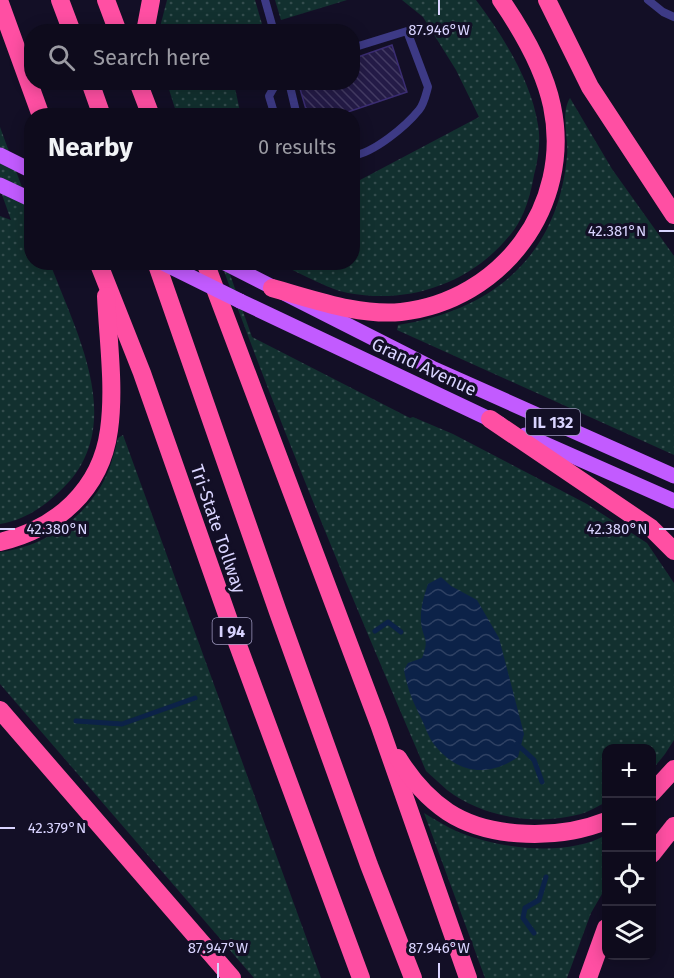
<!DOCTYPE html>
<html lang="en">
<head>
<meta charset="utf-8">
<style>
	body { margin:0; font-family:"Fira Sans",sans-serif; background:#1c1929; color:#f1f3f6 }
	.controls { position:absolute; right:18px; bottom:18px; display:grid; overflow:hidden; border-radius:12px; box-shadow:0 3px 15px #0003 }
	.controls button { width:54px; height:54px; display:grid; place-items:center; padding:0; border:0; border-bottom:2px solid #2e2b3b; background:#0e0b1c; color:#f1f3f6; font:30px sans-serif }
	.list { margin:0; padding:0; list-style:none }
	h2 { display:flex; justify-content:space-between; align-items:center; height:78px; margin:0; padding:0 24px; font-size:26px }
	h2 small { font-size:20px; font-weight:400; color:#9b9ba3 }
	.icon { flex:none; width:33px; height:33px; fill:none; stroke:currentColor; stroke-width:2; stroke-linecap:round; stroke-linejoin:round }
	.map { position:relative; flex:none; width:674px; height:978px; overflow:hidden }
	.search { position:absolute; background:#0e0b1c; box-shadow:0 3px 15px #0003; left:24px; top:24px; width:336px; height:66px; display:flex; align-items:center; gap:15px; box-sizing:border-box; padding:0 21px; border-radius:24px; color:#9b9ba3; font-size:22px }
	.panel { position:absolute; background:#0e0b1c; box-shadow:0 3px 15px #0003; left:24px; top:108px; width:336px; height:162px; border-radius:24px }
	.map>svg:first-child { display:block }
	.grass { fill:url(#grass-dots) }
	.water { fill:url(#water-waves) }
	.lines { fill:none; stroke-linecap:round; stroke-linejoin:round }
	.stream { stroke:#0c2248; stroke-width:5 }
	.building { fill:url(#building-back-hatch); stroke:#3b2d73; stroke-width:1.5 }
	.lane { stroke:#3d3a85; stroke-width:8 }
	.primary { stroke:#c25bff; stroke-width:15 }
	.highway { stroke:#ff4fa3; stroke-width:18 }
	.primary-bridge { stroke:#c25bff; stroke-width:15 }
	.ticks { fill:none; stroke:#d9d4ff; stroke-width:2 }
	.labels { text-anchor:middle; stroke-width:6; stroke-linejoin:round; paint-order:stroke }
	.shield { fill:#130f26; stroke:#9e99be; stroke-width:1.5 }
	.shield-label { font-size:16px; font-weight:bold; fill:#d9d4ff }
	.street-label { font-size:18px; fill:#d9d4ff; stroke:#130f26 }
	.ticks-label { font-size:15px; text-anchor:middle; fill:#d9d4ff; stroke:#130f26; stroke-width:6; stroke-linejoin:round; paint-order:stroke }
</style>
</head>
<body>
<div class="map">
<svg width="674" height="978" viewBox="0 0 674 978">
	<defs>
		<pattern id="grass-dots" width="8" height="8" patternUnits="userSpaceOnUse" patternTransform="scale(1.5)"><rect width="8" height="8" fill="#12302f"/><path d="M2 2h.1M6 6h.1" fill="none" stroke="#344d4e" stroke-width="1.8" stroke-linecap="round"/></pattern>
		<pattern id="water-waves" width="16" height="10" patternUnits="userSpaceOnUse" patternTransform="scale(1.5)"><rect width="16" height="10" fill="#0c2248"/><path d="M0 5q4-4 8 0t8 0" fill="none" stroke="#2f4163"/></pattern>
		<pattern id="building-back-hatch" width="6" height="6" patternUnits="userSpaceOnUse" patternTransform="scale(1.5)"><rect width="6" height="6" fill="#241b47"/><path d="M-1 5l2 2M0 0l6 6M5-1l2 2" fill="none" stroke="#433b63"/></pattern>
	</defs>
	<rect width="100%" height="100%" fill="#130f26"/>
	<g class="grass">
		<path d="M167,0H255L264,31H159Z"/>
		<path d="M275,0H347L281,20Z"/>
		<path d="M402,0H476C503,36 531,80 538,125C541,141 538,160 534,175C531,193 525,215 514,230C475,282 411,305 348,293C327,289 297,271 277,263L352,262L353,181L360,180L479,117L456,70L423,17Z"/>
		<path d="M167,83V82L255,83L235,88L241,116L177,115Z"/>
		<path d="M570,98L612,169L674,256V455L397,330L398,325C494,310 558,255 567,156C569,138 560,114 570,98Z"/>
		<path d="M0,127L31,212L32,262L50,263C76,333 130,428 59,492C42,508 24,520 0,524V216L11,220L0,189Z"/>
		<path d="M221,263H226L252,337L410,418L413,417L453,434L587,504L647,543L674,583V740L665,754L652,770V748H606V802C598,806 590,811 581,814C536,826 484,818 447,790C440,784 433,777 426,771C354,603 283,434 221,263Z"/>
		<path d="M123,435L321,978H254L0,684V552C42,547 79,522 101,486C110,471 114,454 118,438Z"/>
		<path d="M424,813C436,820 448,828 461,833C501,849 567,857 606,835V887L591,913L567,978H485Z"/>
	</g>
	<path class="water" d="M441,577L451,586L477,600L499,638L524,734L518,757C487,778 457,774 433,743C428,736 425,726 421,718C413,702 407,688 404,670L408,663L422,658C430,637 423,641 421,622C420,609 424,596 428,584Z"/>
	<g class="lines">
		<g class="stream">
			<path d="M375,631L388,622L401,632"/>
			<path d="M76,721L122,724L195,698"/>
			<path d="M517,744L534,760L542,782"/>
			<path d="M534,933L523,918L525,908L539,900L546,877"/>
		</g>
	</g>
	<path class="building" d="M392,45L407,92L336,116H308L298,82H352V59Z"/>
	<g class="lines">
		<g class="lane">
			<path d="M265,0L274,32"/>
			<path d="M648,0L663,12L674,17"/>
			<path d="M352,48L407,31L428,87C426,94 424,104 419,110C406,126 374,153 352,156"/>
			<path d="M289,82L297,116"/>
			<path d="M275,116L269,96L277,82"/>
		</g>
		<g class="primary">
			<path d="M0,155L32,171"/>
			<path d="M0,185L32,200"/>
			<path d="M223,262L432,368L674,476"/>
			<path d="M240,301L500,424"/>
			<path d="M525,435L674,501"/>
		</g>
		<g class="highway">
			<path d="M60,0L72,32"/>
			<path d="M106,0L118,32"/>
			<path d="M547,0L590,87L674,215"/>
			<path d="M0,3L41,116"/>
			<path d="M145,32L151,0"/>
			<path d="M90,82L102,116"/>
			<path d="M138,82L151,116"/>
			<path d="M98,262L142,373L232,629L361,978"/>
			<path d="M156,262L278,612L369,865L413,978"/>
			<path d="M205,262L379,724L468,978"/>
			<path d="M272,288C313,299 358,316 401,312C502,301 573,205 552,106C544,68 523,32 501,0"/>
			<path d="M490,419L651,528L674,551"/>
			<path d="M0,542C56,529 101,490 109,430C115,387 108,340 106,296"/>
			<path d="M0,710L232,978"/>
			<path d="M398,758C411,779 427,798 448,812C491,840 561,839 606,821"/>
			<path d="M652,793L674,769"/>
			<path d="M652,854L674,826"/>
			<path d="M588,978L606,928"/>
		</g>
		<path class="primary-bridge" d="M161,262L240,301"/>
	</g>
	<path class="ticks" d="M439,0V15M659,231H674M0,529H15M659,529H674M0,828H15M218,963V978M439,963V978"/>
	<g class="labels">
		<g class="shield">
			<rect x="526" y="409" width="54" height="26" rx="4.5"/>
			<rect x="212.5" y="618" width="39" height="26" rx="4.5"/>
		</g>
		<g class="shield-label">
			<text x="553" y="428">IL 132</text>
			<text x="232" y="637">I 94</text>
		</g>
		<g class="street-label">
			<text transform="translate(424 367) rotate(25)" y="6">Grand Avenue</text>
			<text transform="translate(218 529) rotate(71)" y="6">Tri-State Tollway</text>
		</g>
	</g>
	<g class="ticks-label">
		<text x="439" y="35">87.946°W</text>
		<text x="617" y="236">42.381°N</text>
		<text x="57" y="534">42.380°N</text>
		<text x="617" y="534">42.380°N</text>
		<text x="57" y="833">42.379°N</text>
		<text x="218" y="953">87.947°W</text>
		<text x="439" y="953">87.946°W</text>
	</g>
</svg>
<div class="controls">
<button>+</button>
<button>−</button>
<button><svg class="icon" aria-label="locate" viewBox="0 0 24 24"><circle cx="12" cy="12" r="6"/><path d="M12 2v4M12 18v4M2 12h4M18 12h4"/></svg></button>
<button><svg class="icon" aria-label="layers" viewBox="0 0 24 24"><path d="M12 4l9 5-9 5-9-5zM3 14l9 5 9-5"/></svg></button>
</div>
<div class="search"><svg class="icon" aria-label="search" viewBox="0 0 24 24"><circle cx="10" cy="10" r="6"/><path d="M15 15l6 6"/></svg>Search here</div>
<section class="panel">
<h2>Nearby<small>0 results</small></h2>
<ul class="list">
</ul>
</section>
</div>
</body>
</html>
